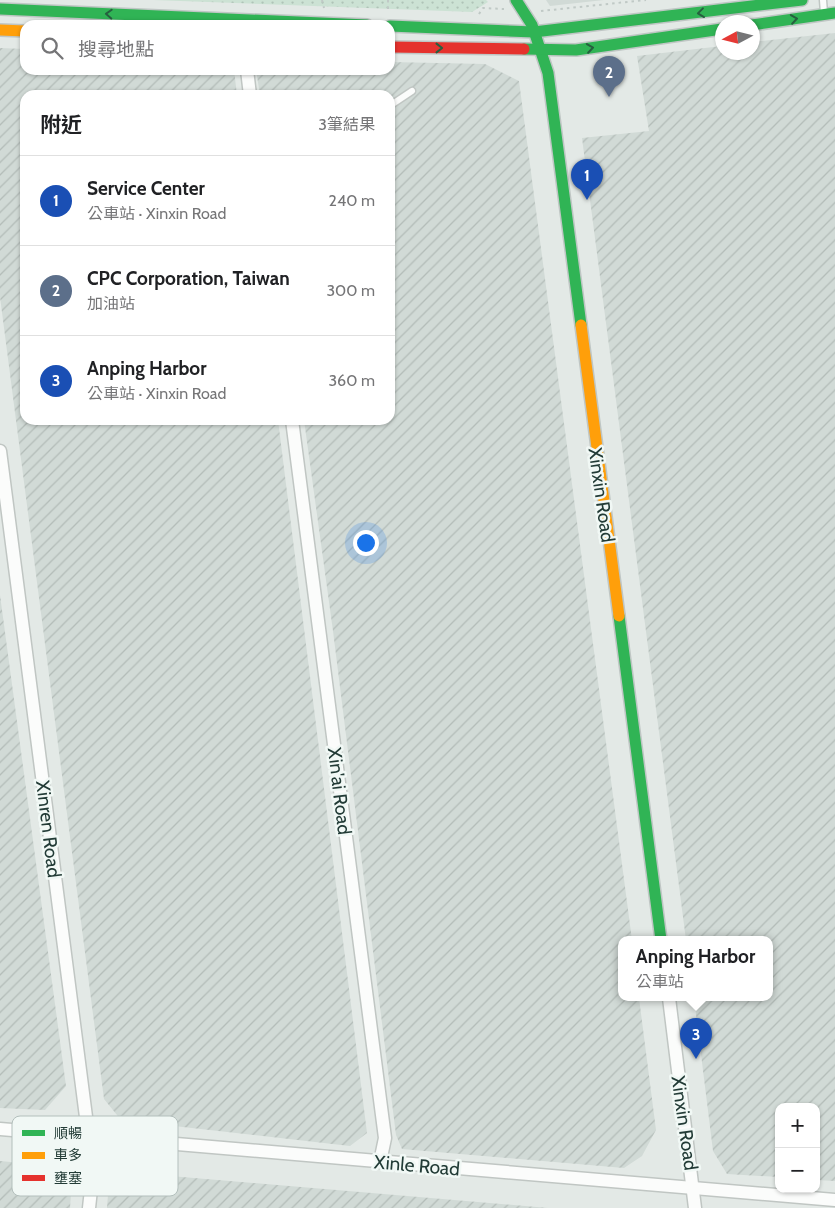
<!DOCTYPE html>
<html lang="zh-TW">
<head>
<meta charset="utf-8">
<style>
	body { margin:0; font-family:Cabin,"Noto Sans TC",sans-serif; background:#f2f2f2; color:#202124 }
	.controls { position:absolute; right:15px; bottom:15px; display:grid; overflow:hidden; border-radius:10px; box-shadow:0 1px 4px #0004 }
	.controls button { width:45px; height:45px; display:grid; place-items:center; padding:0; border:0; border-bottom:1px solid #e0e0e0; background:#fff; color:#202124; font:25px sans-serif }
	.compass { position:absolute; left:715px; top:15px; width:45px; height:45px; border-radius:50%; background:#fff; box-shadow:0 1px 4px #0004; rotate:263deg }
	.you { position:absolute; left:365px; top:542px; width:18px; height:18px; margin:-12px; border:4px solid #fff; border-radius:50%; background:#1a73e8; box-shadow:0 0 0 8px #1a73e833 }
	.badge { display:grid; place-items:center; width:32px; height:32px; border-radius:50%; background:#0b8043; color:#fff; font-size:16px; font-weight:700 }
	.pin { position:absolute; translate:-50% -41px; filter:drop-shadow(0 1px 2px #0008) }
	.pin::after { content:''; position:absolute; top:26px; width:18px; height:15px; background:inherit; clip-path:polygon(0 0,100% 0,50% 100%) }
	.popup { position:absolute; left:618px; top:936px; width:155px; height:65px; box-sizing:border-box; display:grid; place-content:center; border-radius:10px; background:#fff; filter:drop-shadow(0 1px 4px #0005); font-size:16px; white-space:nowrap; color:#757577 }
	.popup b { font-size:19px; color:#202124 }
	.popup::after { content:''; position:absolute; left:50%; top:100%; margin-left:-10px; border:10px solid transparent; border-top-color:#fff }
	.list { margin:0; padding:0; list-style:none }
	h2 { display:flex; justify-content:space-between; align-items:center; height:65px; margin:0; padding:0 20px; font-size:21px }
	h2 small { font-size:16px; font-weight:400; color:#757577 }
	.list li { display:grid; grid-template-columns:32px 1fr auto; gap:15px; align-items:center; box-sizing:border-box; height:90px; padding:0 20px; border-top:1px solid #e0e0e0 }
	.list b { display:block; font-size:19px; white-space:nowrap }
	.list p { margin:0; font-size:16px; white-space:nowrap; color:#757577 }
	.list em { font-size:16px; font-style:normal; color:#757577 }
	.icon { flex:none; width:28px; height:28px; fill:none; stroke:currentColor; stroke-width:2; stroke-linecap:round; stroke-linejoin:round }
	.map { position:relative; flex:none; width:835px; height:1208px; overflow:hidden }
	.search { position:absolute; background:#fff; box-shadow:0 1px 4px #0004; left:20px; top:20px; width:375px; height:55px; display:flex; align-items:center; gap:12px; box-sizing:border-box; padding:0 18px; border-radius:15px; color:#757577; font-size:19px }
	.panel { position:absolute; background:#fff; box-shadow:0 1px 4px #0004; left:20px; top:90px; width:375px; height:335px; border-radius:15px }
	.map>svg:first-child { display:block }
	.built { fill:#d1dad6 }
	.industrial { fill:url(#industrial-furrows) }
	.grass { fill:url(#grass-dots) }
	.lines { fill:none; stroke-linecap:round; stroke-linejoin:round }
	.lane-casing { stroke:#c0c6c3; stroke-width:9 }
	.street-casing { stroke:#c0c6c3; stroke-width:15 }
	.fast-casing { stroke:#bfc6c4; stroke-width:14 }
	.slow-casing { stroke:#bfc6c4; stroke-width:14 }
	.jam-casing { stroke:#bfc6c4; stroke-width:14 }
	.path { stroke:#c0c9c6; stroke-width:2; stroke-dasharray:2.5 4; stroke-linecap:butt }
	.lane { stroke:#fbfcfb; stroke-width:6 }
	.street { stroke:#fbfcfb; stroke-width:12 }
	.fast { stroke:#30b455; stroke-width:11 }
	.slow { stroke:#ff9f0a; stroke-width:11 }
	.jam { stroke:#e5322d; stroke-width:11 }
	.oneway { stroke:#265f3f }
	.labels { text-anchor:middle; stroke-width:5; stroke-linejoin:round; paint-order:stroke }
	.street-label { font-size:19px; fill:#223b36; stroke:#f1f8f5 }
	.key { fill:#f1f8f5; stroke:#b3bfbc; stroke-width:1 }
	.key-label { font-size:14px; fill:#223b36 }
</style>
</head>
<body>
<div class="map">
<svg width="835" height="1208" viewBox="0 0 835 1208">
	<defs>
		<pattern id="industrial-furrows" width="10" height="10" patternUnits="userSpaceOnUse" patternTransform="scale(1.25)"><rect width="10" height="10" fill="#d1dad6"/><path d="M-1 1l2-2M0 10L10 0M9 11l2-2" fill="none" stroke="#b3bcb8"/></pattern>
		<pattern id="grass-dots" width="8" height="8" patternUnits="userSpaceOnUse" patternTransform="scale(1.25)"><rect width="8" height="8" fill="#cce2d4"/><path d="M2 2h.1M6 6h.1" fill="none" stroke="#afc3b7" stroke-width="1.8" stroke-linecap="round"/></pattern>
	</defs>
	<rect width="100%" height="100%" fill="#e3e9e6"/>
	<path class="built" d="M546,0H604L550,6Z"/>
	<g class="industrial">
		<path d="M835,33V1181L816,1180V1107H779V1177L727,1174L713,1151L694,998H770V940H686L582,138L649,131L637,56L722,46V52H752L753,42Z"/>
		<path d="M0,48L25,49V70H234L237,95H25V420H278L367,1133L350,1146L121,1120L104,1099L0,297Z"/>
		<path d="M390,62L485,64L519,81L632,940H622V998H639L656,1130L642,1156L624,1168L402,1149L396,1135L333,631L304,420H390V95H260L256,70H390Z"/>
		<path d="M0,595L66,1086L45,1110L0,1108Z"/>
		<path d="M0,1161L63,1167L72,1178L70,1208H0Z"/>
		<path d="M123,1172L548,1208H107L109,1181Z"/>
	</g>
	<path class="grass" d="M153,0H486L488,2L472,12Z"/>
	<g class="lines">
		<defs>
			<g id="lane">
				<path d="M823,0L824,13"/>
				<path d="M391,105L412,91"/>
			</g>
			<g id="street">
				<path d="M247,70L250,95"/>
				<path d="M292,420L385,1138L380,1162"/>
				<path d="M0,451L93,1171L89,1208"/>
				<path d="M669,998L695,1208"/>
				<path d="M0,1129L835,1200"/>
			</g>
			<g id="fast">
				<path d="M516,0L532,25L548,73L581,325"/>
				<path d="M0,9L367,25"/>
				<path d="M752,25L835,13"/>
				<path d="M390,26L534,32L802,0"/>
				<path d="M524,49L576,50L722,29"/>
				<path d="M619,616L661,940"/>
			</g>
			<g id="slow">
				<path d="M0,30L25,31"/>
				<path d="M581,325L619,616"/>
			</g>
			<path id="jam" d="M390,47L524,49"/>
		</defs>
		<use href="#lane" class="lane-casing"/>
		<use href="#street" class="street-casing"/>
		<use href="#fast" class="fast-casing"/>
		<use href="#slow" class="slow-casing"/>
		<use href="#jam" class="jam-casing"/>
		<g class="path">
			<path d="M322,0L324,8"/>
			<path d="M388,0V12"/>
			<path d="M541,11L646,0"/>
			<path d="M479,14L483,8L504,9"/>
		</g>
		<use href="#lane" class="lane"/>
		<use href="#street" class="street"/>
		<use href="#fast" class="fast"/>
		<use href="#slow" class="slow"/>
		<use href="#jam" class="jam"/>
	</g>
	<defs><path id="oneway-chevron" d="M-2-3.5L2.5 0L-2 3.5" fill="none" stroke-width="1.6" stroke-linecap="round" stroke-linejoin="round" transform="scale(1.25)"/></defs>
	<g class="oneway">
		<use href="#oneway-chevron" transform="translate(701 13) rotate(173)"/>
		<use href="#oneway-chevron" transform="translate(109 14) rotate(-177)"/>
		<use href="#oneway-chevron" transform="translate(794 19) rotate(-8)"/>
		<use href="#oneway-chevron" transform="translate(439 48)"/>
		<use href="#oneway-chevron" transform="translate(590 48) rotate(-8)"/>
	</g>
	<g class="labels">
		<g class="street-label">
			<text transform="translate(602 495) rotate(82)" y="7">Xinxin Road</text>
			<text transform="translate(340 791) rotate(83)" y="7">Xin'ai Road</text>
			<text transform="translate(49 829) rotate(83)" y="7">Xinren Road</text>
			<text transform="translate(685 1123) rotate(82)" y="7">Xinxin Road</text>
			<text transform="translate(417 1165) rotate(5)" y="7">Xinle Road</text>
		</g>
	</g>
	<rect x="12" y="1116" width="166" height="80" rx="8" class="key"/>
	<rect x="22" y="1130" width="23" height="6" fill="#30b455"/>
	<rect x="22" y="1152" width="23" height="7" fill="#ff9f0a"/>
	<rect x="22" y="1175" width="23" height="6" fill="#e5322d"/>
	<g class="key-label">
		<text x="54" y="1138">順暢</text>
		<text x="54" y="1160">車多</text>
		<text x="54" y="1183">壅塞</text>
	</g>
</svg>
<div class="controls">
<button>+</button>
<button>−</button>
</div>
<svg class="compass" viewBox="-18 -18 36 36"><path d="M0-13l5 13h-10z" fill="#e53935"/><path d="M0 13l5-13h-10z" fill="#757577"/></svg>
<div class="you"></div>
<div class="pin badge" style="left:587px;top:200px;background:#1a4fb4">1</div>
<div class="pin badge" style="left:609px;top:97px;background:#5c6f8a">2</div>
<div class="pin badge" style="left:696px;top:1059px;background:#1a4fb4">3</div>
<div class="popup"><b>Anping Harbor</b>公車站</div>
<div class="search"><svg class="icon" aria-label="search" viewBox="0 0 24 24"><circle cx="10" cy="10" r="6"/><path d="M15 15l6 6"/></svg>搜尋地點</div>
<section class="panel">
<h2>附近<small>3筆結果</small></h2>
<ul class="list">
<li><span class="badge" style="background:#1a4fb4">1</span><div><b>Service Center</b><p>公車站 · Xinxin Road</p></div><em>240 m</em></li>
<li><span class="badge" style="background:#5c6f8a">2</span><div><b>CPC Corporation, Taiwan</b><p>加油站</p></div><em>300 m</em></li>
<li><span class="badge" style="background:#1a4fb4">3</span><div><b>Anping Harbor</b><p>公車站 · Xinxin Road</p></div><em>360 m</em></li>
</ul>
</section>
</div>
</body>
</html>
